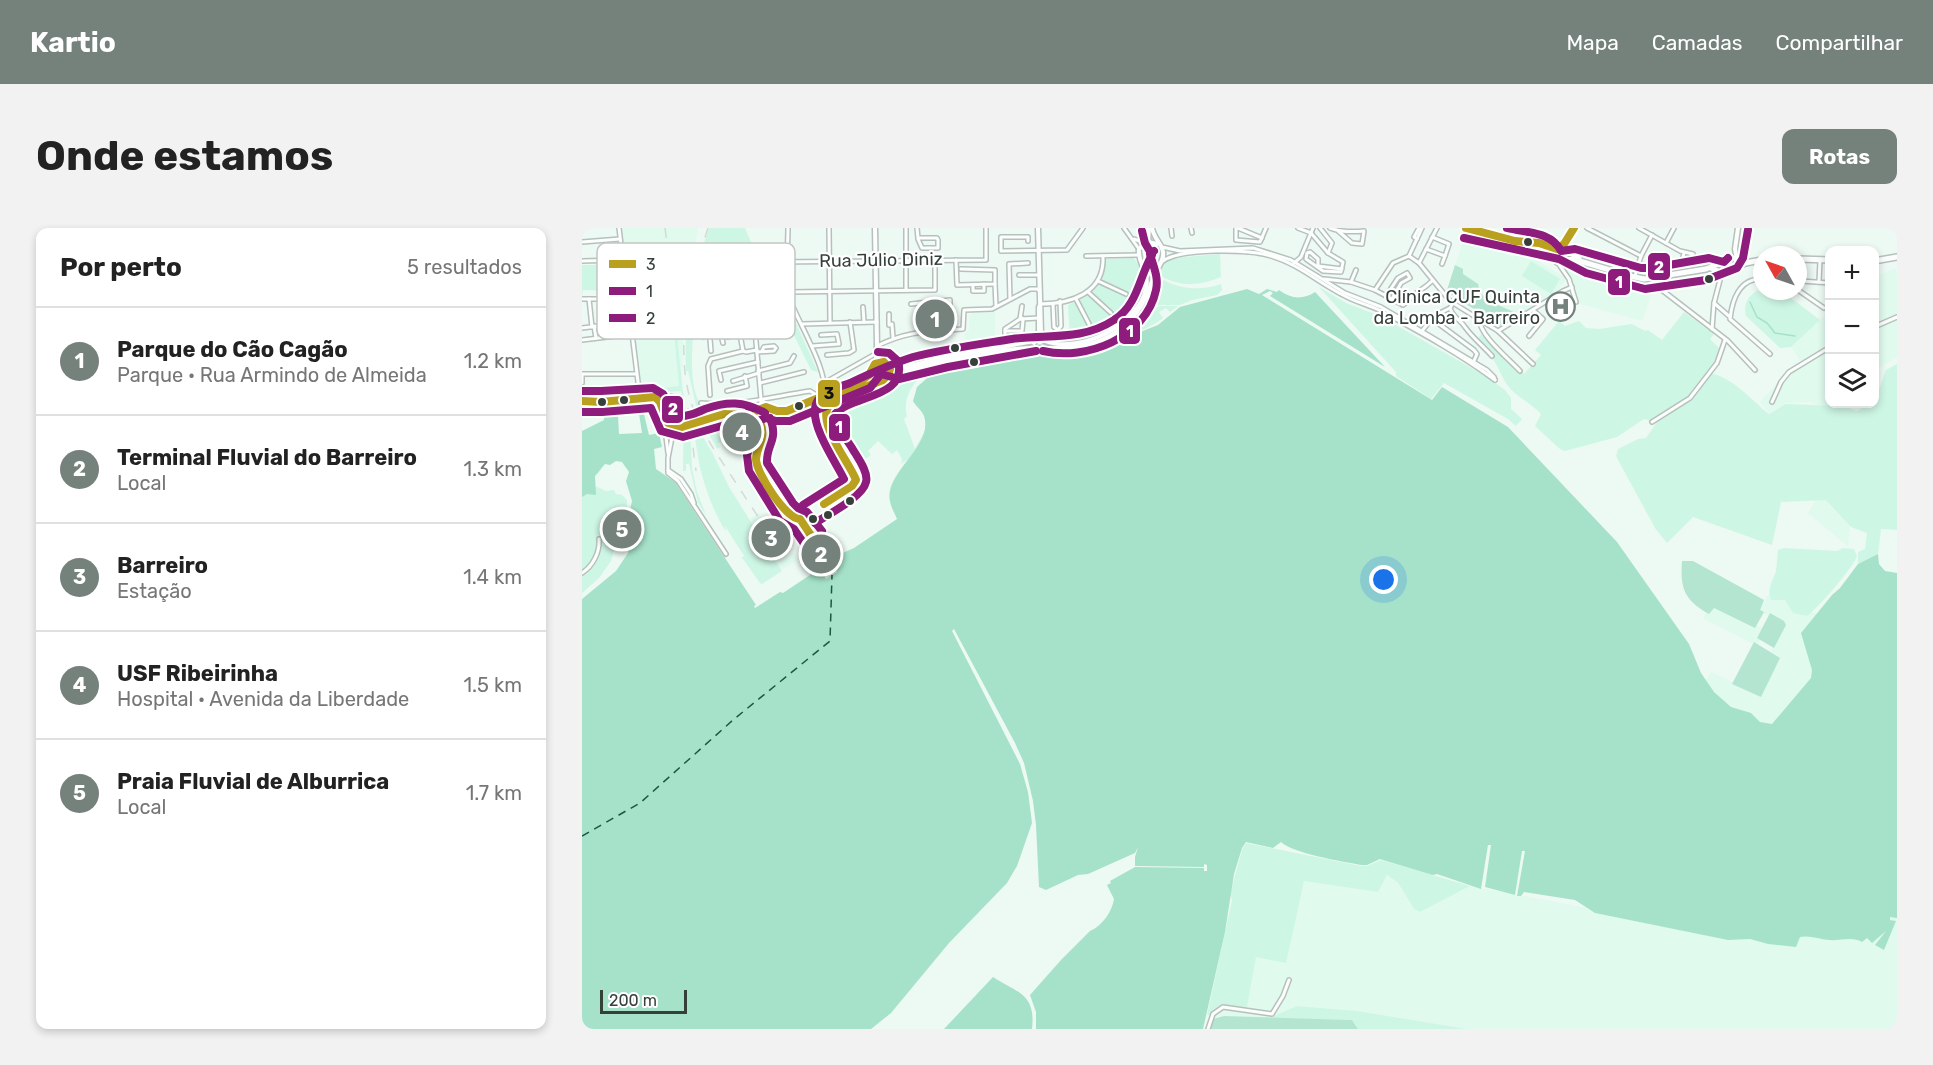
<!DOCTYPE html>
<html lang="pt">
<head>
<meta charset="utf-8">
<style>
	body { margin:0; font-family:Rubik,sans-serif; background:#f2f2f2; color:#222 }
	.controls { position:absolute; right:18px; top:18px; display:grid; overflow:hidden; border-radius:12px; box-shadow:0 3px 9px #0003 }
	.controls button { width:54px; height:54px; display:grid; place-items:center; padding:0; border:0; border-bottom:2px solid #e0e0e0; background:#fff; color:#222; font:30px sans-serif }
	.compass { position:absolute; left:1171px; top:18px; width:54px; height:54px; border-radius:50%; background:#fff; box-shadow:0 3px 9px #0003; rotate:310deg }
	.scale { position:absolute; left:18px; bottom:15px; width:87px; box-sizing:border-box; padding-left:6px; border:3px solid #35403b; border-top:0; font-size:16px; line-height:21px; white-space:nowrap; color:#35403b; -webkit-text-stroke:4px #fff; paint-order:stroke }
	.you { position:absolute; left:802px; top:352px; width:21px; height:21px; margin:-15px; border:4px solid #fff; border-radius:50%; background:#1a73e8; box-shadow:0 0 0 9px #1a73e833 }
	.badge { display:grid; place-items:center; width:39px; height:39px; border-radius:50%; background:#75817b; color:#fff; font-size:20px; font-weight:700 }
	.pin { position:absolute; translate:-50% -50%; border:3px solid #fff; box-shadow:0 2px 6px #0006 }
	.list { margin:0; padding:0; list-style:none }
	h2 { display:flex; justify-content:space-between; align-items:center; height:78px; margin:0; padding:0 24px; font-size:26px }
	h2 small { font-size:20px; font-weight:400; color:#767676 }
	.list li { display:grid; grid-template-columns:39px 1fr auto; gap:18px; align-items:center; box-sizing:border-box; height:108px; padding:0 24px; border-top:2px solid #e0e0e0 }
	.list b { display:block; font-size:22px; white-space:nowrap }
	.list p { margin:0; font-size:20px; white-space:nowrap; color:#767676 }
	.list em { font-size:20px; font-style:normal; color:#767676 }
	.icon { flex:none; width:33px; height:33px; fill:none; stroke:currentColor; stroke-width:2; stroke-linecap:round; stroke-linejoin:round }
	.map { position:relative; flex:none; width:1315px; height:801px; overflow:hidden; border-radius:12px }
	header { display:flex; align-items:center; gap:36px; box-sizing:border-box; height:84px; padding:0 30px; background:#75817b; color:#fff }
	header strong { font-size:28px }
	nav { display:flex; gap:33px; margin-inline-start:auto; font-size:21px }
	.intro { display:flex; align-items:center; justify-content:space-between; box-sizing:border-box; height:144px; padding:0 36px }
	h1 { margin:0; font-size:42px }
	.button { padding:15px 27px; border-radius:12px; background:#75817b; color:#fff; font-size:21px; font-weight:700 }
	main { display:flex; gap:36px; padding:0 36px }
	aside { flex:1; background:#fff; border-radius:12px; box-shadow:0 3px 9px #0003 }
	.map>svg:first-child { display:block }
	.built { fill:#e0faee }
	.green { fill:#cef6e5 }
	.forest { fill:#b4e5d1 }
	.water { fill:#a6e2ca }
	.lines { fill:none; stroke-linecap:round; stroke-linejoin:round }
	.stream { stroke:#a6e2ca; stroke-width:1.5 }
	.ferry { stroke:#195843; stroke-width:1.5; stroke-dasharray:8 6; stroke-linecap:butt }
	.minor-casing { stroke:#b6c1bc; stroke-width:6 }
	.tertiary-casing { stroke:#b6c1bc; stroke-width:7 }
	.secondary-casing { stroke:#b6c1bc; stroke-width:7 }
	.primary-casing { stroke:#b6c1bc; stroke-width:8 }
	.minor { stroke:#fcfefd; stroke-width:3 }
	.tertiary { stroke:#fcfefd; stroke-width:4 }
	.secondary { stroke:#fcfefd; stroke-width:4 }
	.primary { stroke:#fcfefd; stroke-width:5 }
	.rail { stroke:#d5d9d7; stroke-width:1.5; stroke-dasharray:10 10; stroke-linecap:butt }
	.tertiary-bridge-casing { stroke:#b6c1bc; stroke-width:7; stroke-linecap:butt }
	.tertiary-bridge { stroke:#fcfefd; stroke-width:4 }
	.bus-1-casing { stroke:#fff; stroke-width:12 }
	.bus-2-casing { stroke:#fff; stroke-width:12 }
	.bus-3-casing { stroke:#fff; stroke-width:12 }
	.bus-1 { stroke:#b9a11f; stroke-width:8 }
	.bus-2 { stroke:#8e1c7d; stroke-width:8 }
	.bus-3 { stroke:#8e1c7d; stroke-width:8 }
	.bus-dot { fill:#35403b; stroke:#fff; stroke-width:2 }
	.labels { text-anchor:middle; stroke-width:4.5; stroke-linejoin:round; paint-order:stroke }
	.street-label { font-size:18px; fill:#35403b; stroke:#fff }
	.poi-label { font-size:18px; fill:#35403b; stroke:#fff; text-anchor:end }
	.key { fill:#fff; stroke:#c2c6c4; stroke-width:1.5 }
	.key-label { font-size:16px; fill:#35403b }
	.line-badge { stroke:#fff; stroke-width:2 }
	.badge-label { font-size:16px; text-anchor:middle; font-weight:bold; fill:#fff }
	.pale-badge-label { font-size:16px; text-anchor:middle; font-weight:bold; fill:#111 }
</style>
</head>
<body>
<header>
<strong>Kartio</strong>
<nav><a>Mapa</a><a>Camadas</a><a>Compartilhar</a></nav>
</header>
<div class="intro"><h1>Onde estamos</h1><a class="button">Rotas</a></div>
<main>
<aside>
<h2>Por perto<small>5 resultados</small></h2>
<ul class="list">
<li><span class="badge">1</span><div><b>Parque do Cão Cagão</b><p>Parque · Rua Armindo de Almeida</p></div><em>1.2 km</em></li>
<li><span class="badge">2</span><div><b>Terminal Fluvial do Barreiro</b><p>Local</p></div><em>1.3 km</em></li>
<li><span class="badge">3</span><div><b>Barreiro</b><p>Estação</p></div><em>1.4 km</em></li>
<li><span class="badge">4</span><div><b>USF Ribeirinha</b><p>Hospital · Avenida da Liberdade</p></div><em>1.5 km</em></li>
<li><span class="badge">5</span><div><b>Praia Fluvial de Alburrica</b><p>Local</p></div><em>1.7 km</em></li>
</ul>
</aside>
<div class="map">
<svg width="1315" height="801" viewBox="0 0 1315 801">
	<rect width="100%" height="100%" fill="#edf9f3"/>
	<g class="built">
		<path d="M40,0H116L103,72L99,162L59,168Z"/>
		<path d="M883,8L908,14L911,19L930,29L940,24L982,49L983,53L975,63L920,98L912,97L907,94L909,91L906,89L873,70L865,62Z"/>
		<path d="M989,32L996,34L1001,39L1046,53L1060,56L1065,54L1074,57L1070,64L1060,93L995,75L991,55L984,41L985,34Z"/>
		<path d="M1313,40L1315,45V129L1294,141L1293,145L1292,69L1295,67L1293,58L1296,56L1293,49Z"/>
		<path d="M413,84V110L409,111L407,119L384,123L383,106L387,102V88L390,85Z"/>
		<path d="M1247,86L1248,176H1270L1261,178L1239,177L1230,176V174L1204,175L1187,185L1178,174L1195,156L1201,146L1220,135L1209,119L1241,89Z"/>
		<path d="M1235,270H1246L1268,297L1266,318L1226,285Z"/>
		<path d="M177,285L205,328L211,324L216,332L202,341H199L196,337L197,336L168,291Z"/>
		<path d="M1188,364L1200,367L1211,381L1240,386L1234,451L1191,500L1151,482L1131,465L1124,453L1129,444L1177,467L1188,425L1203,397L1176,382Z"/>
		<path d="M1129,375L1185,402L1175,418L1121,390Z"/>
		<path d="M805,647L815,655L832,681L838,684L888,658L1001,679L1013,685L1146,712L1168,711L1186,716L1214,719L1218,709L1226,708L1245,712L1285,710L1290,715L1304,703L1302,722L1313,694L1308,692L1305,702L1308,689L1315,690V801H885L775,783L715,778L687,790L642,788L631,791L628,787L637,778L665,779L674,729L722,653L796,664Z"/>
	</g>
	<g class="green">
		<path d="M127,0H163L171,19L212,91L236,144L229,142L204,91L174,38L121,18Z"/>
		<path d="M638,26L639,49C616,59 595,59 574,45L584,33L590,30Z"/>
		<path d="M118,27H120L124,103L122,112L120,113L118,106L111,107C110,127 107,164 121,179H125L126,181L140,187L141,193L133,202L140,213L136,216L138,219L135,221L116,186L106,143H104C102,104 107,64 118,27Z"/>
		<path d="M552,30C554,34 558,38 560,42C564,49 562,58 559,65C548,94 518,110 488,112L486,77C508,68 522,56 524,31Z"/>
		<path d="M949,33L978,51L969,66L940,48Z"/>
		<path d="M0,37H30L33,63L1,62L0,69Z"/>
		<path d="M573,47C594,61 616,64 639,56L640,62L635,67L610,72L598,77H574L559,82L566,69Z"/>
		<path d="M737,59L764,75L798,88L900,146L923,162L929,170V181L940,191L934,198L926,191L862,155L849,171L814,148V144Z"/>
		<path d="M1176,62L1179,65C1186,60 1193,65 1201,66V69L1209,70L1238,92L1209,119L1198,120L1164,88C1161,76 1166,68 1176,62Z"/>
		<path d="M89,72H91L101,164L109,217L110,240L115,264L124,287L116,275L107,236H104V243H101L102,181L99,163L59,165V163L97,158Z"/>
		<path d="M578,78H596L588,84L584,80L577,84L581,90C564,103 526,117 505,119L540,101L554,89Z"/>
		<path d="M1102,84L1132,106L1128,111L1139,122L1132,133L1135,135L1127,145C1151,149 1169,172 1187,186L1203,176L1261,178L1275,183L1286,176H1292L1304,142L1315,136V302L1299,301L1296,326L1276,336V324L1283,321L1285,305L1269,299L1244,272L1199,274L1190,317L1111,289L1085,315L1073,300L1034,228L1036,221L1056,211L1064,210L1075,194L1062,191L1035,209L983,223L978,221L953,198L959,186C949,175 931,167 924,155C914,138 912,126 895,112L901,104L942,146L959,127L953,122L977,93L983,98L997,93L1004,100L1017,101L1050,96L1063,103L1066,102L1080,112Z"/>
		<path d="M335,145L337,150C327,161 321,174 325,188L322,191L333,221L344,201L315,288C298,264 313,249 328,230L319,236L320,231L315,222L310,226L296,213L286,223L289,227L272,238C263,222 239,190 250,174Z"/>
		<path d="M114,197L131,226L147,259L200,343L180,356L178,355L161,331L159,330L162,328L143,298L144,304C124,271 115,236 112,198Z"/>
		<path d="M18,241L19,242L13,248V258L24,263L32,262L34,266L40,267L45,272L44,298L34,315L29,333L17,350L0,365V242Z"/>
		<path d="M1202,320L1255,323L1261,320L1272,321L1275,328C1271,340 1236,380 1225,388L1211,385L1203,372H1189C1185,359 1190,355 1194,343C1195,336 1195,329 1196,322Z"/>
		<path d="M683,596L854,644L850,647L888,658L838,684L832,681L816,655L805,647L796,664L722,653L704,735L674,729L665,779L637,778L628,787H625L650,672L648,666L660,622L664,615L779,638H785L799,632L830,641Z"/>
		<path d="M715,778L775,783L885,801H776L770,792L687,790Z"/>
	</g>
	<g class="forest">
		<path d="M873,37L881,41V46L896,56L899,66L914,76L938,87C928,94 919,103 907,94L909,91L906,89L873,70L865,62Z"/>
		<path d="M1100,333H1111L1182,372L1178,382L1182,384L1173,400L1132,380L1127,386C1102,372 1098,360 1100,333Z"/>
		<path d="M1188,385L1202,393L1204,397L1192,420L1175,410Z"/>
		<path d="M1172,414L1198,430L1179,469L1150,456Z"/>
		<path d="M642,788L770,792L776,801H628L631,791Z"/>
	</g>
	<g class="water">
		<path d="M665,61L677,66L685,61L695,64L697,62C709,71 721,72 733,64L803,139L688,68L691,65L688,63L680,67L850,172L860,159L926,199L1035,314L1107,416L1119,445L1132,464L1149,479L1169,485L1178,494L1190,496L1229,450L1230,442L1219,405L1250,367L1258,360L1276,336L1296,326L1297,336L1303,343L1315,345V690L1308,689V692L1314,693L1302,722L1293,717L1304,703L1290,715L1285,710L1280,714C1271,708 1257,713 1247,712C1237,711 1228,707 1218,709L1214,719L1186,716L1168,711L1146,712L1013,685L993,672L942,664L939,668H935L943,623H940L933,667L903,659L909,617H906L899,661L855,646L851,647L798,631L785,637H779C759,633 712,626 699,614L691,620L664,614L660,620L652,646L643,704L621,801H454V784L448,767L479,732L508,703C520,698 530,684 532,671L525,657L529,655L528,653L553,639L622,640V643H625V637L622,636V639L553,638V629L556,619L553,625L506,646L496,647L464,662L457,659L454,597L451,573L442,535L433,515L372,401L370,403L438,536L446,564L450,595L435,638L425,655L367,715L309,785L289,801H0V371L34,343L46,325L48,316L47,287L50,273L44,253L47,244L40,234L34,233L28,237L23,236L13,248L14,267L5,266L0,269V203L22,192V188H36L37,206L60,205L56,179L60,178L67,207L77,205L80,219L72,221L74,241L93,254L174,377L172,378L173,380L198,364L201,365L228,347L229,344L239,341L244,351L255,344L249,334L256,327L272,320L315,291C313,286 309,279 308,273C302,244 352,218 342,188C340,182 334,179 331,173L335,159L351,145L436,127L480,126L520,119L576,97L598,79Z"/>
		<path d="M411,749C436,765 454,766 450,801H362Z"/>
	</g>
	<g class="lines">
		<path class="stream" d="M1168,74L1175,89L1185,95L1193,105L1213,108"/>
		<path class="ferry" d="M0,608L58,575L151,492L248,413L250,347"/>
		<defs>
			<g id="minor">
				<path d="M37,0L58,170"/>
				<path d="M206,0C206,15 203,58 207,69C213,89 252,151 240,168"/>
				<path d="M247,0L248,94"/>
				<path d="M324,0V62"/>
				<path d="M335,0L336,10V11L340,20H356V12L355,10H336"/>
				<path d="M542,0L557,21"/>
				<path d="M589,0L590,8"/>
				<path d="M609,0L610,5"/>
				<path d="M654,0V12L678,14L684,0"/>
				<path d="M656,0L680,10"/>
				<path d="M716,0L729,5L746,25L761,34L759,44L741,43L724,31L725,25L728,24L736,31V38L760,41"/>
				<path d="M738,0L750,15L746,25"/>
				<path d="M748,0C758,4 771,4 782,3L780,16L770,15L755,2"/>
				<path d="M1005,0L1059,28"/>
				<path d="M1057,0L1098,23L1111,26"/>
				<path d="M924,9L927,0"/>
				<path d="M552,11L563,15"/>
				<path d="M835,11L832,9L837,0"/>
				<path d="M446,13V9H419V23L485,22L501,0"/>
				<path d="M0,14L38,11"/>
				<path d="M1084,15L1092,0"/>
				<path d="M580,19L598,23L671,20L709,32L763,65L799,79L905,142L912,149L913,152"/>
				<path d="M977,20L984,14L992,0"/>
				<path d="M844,21L863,28L867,16L850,9"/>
				<path d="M504,28L556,27"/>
				<path d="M827,28L837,35L868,73L916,103L951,136"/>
				<path d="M374,32L375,57L413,56V42L379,41"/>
				<path d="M0,33L38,32"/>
				<path d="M581,33C599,20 667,21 689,28C716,36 736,54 761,67C773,74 787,77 799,83C838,104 878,126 913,152"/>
				<path d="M194,34L404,32V0"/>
				<path d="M712,35L719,29L731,0"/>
				<path d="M837,35L855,0"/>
				<path d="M976,35L987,51L994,74"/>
				<path d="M860,36L863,28"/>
				<path d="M1099,38L1102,25"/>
				<path d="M437,47H457"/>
				<path d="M1053,48L1059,28L1070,7"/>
				<path d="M742,51L769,54L793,62L821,77C826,74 828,69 833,66C840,61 844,59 850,53"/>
				<path d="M1180,51C1157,50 1150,73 1148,91L1188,126"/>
				<path d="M516,53L544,66"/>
				<path d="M1219,53L1248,55"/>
				<path d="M769,54L774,42"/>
				<path d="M1237,54L1238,32"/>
				<path d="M205,55L201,57L199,55L206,64"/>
				<path d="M413,56L414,78"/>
				<path d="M391,57V63H402V56"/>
				<path d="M135,59L139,75L167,70"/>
				<path d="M1076,59L1146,113L1173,142"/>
				<path d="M148,61L162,58L171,79L179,171L178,182"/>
				<path d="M793,62L811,35L827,28L840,0"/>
				<path d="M1216,62L1242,80"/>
				<path d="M206,64L353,62V32"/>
				<path d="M506,64L529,85"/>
				<path d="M804,68L816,50L825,45L828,50L819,55L810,71"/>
				<path d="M0,71H46"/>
				<path d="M7,71L10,99"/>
				<path d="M428,71L427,36L446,35"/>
				<path d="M494,71L507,96"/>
				<path d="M1132,75L1148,89"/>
				<path d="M329,76L368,72V102"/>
				<path d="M458,76C489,76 523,65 521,28"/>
				<path d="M471,76L472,99L476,102L479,98L478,73"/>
				<path d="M281,79L282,94"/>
				<path d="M868,80C871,90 878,91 883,99C890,109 901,118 910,128"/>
				<path d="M129,81L130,88L171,79"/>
				<path d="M307,86V97L310,96L311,110"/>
				<path d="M849,90L892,122L895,126L891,135"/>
				<path d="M438,91L440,78"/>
				<path d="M898,91C895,105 928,132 938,143"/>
				<path d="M220,96L295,94"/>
				<path d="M12,98L14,110"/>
				<path d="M1292,99L1315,89"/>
				<path d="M0,100L48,94"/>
				<path d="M173,100H191"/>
				<path d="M1130,101L1132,75L1138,52L1137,45"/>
				<path d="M338,103V75"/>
				<path d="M423,103H440L441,92L440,90"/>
				<path d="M840,103L852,88L868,80L871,75"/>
				<path d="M916,103L981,63L990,59"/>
				<path d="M947,108L961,91L951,82"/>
				<path d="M0,112L50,106"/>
				<path d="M141,115L137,100L172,93"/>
				<path d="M230,118L257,116L255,106L239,107"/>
				<path d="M295,118C327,102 347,104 381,101L382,82L410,81L448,61H455L458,63"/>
				<path d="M423,119V101L438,91L457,90"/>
				<path d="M129,123L127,100L130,88"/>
				<path d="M161,123L164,124L175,122"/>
				<path d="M175,124L192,123L194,120L192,118L182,119L180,123"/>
				<path d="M245,127L267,125L272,122L268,94"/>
				<path d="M176,143L208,135L212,128"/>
				<path d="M0,146H54"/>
				<path d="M139,152L137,143L176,134"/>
				<path d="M151,153L177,145"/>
				<path d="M0,155V146"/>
				<path d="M178,155L222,144"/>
				<path d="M242,155L295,125"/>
				<path d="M145,163L165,158L163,148"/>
				<path d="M128,167L126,138L129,131L161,123L158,106L145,109"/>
				<path d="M73,172C80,167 92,166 97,173L86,230V245L96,253L144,326"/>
				<path d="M180,172L189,181"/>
				<path d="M1190,174L1199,154L1207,144L1248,119"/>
				<path d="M119,175C154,179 193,168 228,163L233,166L230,172"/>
				<path d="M82,193L86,225"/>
				<path d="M1070,194L1108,170L1135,135L1143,112"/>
				<path d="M86,242L99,251L109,266L112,275"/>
				<path d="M0,345C11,338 18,324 17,311"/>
				<path d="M626,801L631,786L641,779L690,786L701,768L707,752"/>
			</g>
			<g id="tertiary">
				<path d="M292,138L294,132L295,118L293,0"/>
				<path d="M0,173L19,174L73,169L79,174L80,186"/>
				<path d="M161,187L177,193"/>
				<path d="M164,187L178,182"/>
			</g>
			<g id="secondary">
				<path d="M456,0L459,105L463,113"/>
				<path d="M566,14L567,0"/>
				<path d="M1155,32L1153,21L1156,0"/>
				<path d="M452,113L364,129L316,141L298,134C290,138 289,148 280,152L205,183L197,184L182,180L178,182L176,189L181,196H191C242,180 288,151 339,139C370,131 402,125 433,121C451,119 469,121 487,119C528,117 559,92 570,53C572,44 583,33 581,24C580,16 572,11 570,0"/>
				<path d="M463,113C497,126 556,98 564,61C568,44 555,35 557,21L566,14L575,16"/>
				<path d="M452,115L457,103V79"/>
			</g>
			<g id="primary">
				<path d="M884,0L925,9"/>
				<path d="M924,9L933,13L981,21L997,30"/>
				<path d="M952,15L968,24L975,34L991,31L1048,48L1062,51L1124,41L1151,30L1163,35"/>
				<path d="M1216,31L1248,32"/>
				<path d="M1292,33L1315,29"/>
				<path d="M1129,40L1143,46L1163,35L1180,32"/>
			</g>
		</defs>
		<use href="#minor" class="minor-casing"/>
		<use href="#tertiary" class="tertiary-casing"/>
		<use href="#secondary" class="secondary-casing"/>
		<use href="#primary" class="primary-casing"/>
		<use href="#minor" class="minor"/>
		<use href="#tertiary" class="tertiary"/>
		<use href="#secondary" class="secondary"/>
		<use href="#primary" class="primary"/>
		<g class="rail">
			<path d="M83,0L97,111"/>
			<path d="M126,0C107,56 91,123 111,180C121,207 137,229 152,252C169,278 186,304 203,329"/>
			<path d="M106,180L114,243"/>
		</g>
		<defs>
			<path id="tertiary-bridge" d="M80,186L90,197L100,199L142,186L161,187"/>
		</defs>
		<use href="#tertiary-bridge" class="tertiary-bridge-casing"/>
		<use href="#tertiary-bridge" class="tertiary-bridge"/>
		<defs>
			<g id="bus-1">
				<path d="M884,0L933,13L957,15L975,21L982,16L992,0"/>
				<path d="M0,173L19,174L73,169L78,174L86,195L100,199L142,186L163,187L184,179L195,183H205L280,152L287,147L293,136L302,134L308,141L306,147L301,152L255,170C225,185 266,231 274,252L270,258L242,276"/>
				<path d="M178,194C185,212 175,215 174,231C174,245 204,291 218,291L232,312L238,313"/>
			</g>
			<g id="bus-2">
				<path d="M882,10L977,31L1004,45L1063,61L1124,52L1155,40L1161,30L1166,2"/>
				<path d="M461,123C504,133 564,110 574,62C577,49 571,38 568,26L572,23"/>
				<path d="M168,179L166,190L171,208L165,227L167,243L198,293L212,301L225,320L236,323"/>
				<path d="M0,184H20L69,180L79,203L101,209L143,197H165L184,190L194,193H208L288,160L299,146L317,151L366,139L454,123"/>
				<path d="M233,295C245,287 281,269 284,254C287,244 275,229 270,220C263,209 255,199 253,186C270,167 326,170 316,133L307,125L296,124"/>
			</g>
			<g id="bus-3">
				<path d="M925,0C944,5 969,3 979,23L993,21L1059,40H1070L1127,30L1142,34L1146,30"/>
				<path d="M1,163H19L71,160L81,166L95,188C105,189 114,185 123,181C145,173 162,173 183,185"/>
				<path d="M188,190C197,213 184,216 185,235L211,275L216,280L225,284L240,303"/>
				<path d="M221,277L262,251C253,233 230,200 233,180C235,164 255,160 268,155C289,145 309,136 331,129C362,121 399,116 430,111C466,106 500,113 532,92C556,77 557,49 570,27L563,15L560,3"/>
			</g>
		</defs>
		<use href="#bus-1" class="bus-1-casing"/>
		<use href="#bus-2" class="bus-2-casing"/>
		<use href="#bus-3" class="bus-3-casing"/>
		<use href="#bus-1" class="bus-1"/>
		<use href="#bus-2" class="bus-2"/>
		<use href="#bus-3" class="bus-3"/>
	</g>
	<defs>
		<symbol id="hospital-ring" viewBox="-11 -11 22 22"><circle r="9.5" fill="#fff" stroke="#75817b" stroke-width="1.5"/><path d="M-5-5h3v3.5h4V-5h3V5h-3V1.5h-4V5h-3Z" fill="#75817b"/></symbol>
	</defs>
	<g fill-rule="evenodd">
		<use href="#hospital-ring" x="962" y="62" width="33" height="33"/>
	</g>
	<g class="bus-dot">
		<circle cx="946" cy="14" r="5"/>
		<circle cx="1127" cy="51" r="5"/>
		<circle cx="373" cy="120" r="5"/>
		<circle cx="392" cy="134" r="5"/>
		<circle cx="42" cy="172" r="5"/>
		<circle cx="20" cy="174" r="5"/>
		<circle cx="217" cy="178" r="5"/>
		<circle cx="268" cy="273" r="5"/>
		<circle cx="246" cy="287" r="5"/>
		<circle cx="231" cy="291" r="5"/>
	</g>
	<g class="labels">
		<g class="street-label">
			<text transform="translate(299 32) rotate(-1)" y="6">Rua Júlio Diniz</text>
		</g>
		<g class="poi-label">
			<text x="958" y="75">Clínica CUF Quinta<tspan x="958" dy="21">da Lomba - Barreiro</tspan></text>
		</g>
	</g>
	<rect x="15" y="15" width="198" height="96" rx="9" class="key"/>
	<rect x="27" y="32" width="27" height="8" fill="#b9a11f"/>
	<rect x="27" y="59" width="27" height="8" fill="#8e1c7d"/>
	<rect x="27" y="86" width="27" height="8" fill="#8e1c7d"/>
	<g class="key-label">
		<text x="64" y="42">3</text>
		<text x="64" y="69">1</text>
		<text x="64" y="96">2</text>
	</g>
	<g class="line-badge">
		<rect x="1065" y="24" width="24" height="29" rx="6" fill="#8e1c7d"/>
		<rect x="1025" y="40" width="24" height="28" rx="6" fill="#8e1c7d"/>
		<rect x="536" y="89" width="23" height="28" rx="6" fill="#8e1c7d"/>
		<rect x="235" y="151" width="24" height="29" rx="6" fill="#b9a11f"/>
		<rect x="79" y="167" width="23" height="29" rx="6" fill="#8e1c7d"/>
		<rect x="246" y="185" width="23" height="29" rx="6" fill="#8e1c7d"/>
	</g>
	<g class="badge-label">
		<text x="1077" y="45">2</text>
		<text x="1037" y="60">1</text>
		<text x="548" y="109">1</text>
		<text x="91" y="187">2</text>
		<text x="257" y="205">1</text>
	</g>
	<g class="pale-badge-label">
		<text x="247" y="171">3</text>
	</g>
</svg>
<div class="controls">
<button>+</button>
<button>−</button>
<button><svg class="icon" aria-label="layers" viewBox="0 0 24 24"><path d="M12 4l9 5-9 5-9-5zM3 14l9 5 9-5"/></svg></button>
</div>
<svg class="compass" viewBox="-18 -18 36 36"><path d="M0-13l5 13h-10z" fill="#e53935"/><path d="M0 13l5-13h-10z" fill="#767676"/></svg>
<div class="scale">200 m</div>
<div class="you"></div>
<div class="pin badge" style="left:353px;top:91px">1</div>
<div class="pin badge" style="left:239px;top:326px">2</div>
<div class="pin badge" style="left:189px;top:310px">3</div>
<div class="pin badge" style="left:160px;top:204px">4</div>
<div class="pin badge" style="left:40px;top:301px">5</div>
</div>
</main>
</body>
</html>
